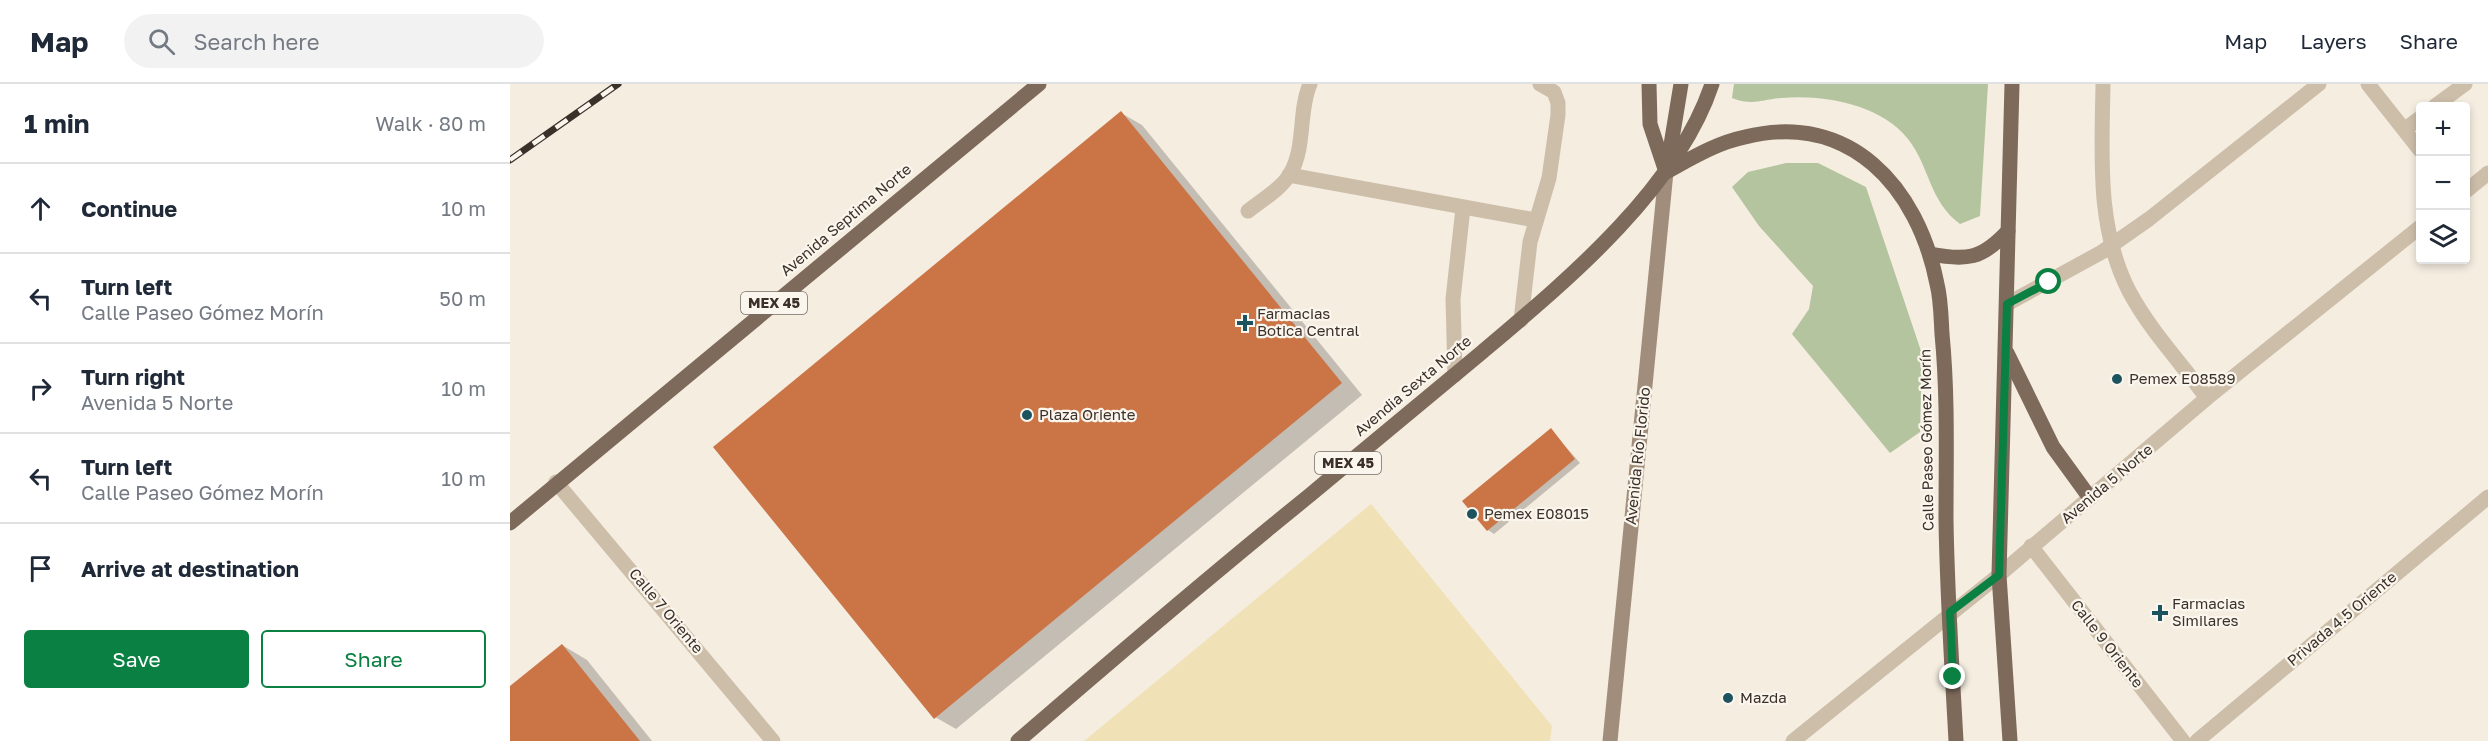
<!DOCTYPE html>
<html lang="en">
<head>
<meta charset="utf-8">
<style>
	body { margin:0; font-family:"Golos Text",sans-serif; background:#f2f2f3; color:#1f2937 }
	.controls { position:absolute; right:18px; top:18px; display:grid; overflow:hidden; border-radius:6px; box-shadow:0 3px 9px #0003 }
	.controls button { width:54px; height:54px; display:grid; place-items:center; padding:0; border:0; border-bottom:2px solid #e0e1e3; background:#fff; color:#1f2937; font:30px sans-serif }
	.stop { position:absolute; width:18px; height:18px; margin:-14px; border:4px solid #0b8043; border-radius:50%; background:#fff }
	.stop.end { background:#0b8043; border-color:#fff; box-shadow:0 2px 6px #0008 }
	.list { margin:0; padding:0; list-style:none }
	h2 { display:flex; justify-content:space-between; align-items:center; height:78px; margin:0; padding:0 24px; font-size:26px }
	h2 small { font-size:20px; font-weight:400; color:#747a83 }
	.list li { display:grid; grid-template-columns:39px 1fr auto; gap:18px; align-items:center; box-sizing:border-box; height:90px; padding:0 24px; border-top:2px solid #e0e1e3 }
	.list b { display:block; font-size:22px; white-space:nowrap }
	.list p { margin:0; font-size:20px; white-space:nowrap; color:#747a83 }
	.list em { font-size:20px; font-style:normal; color:#747a83 }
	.actions { display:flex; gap:12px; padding:18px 24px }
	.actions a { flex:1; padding:14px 0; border:2px solid #0b8043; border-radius:6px; text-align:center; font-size:21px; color:#0b8043 }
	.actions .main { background:#0b8043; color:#fff }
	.icon { flex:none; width:33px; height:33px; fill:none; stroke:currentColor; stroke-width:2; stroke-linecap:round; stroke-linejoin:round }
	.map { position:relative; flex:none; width:1978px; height:657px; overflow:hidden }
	header { display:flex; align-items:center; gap:36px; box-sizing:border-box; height:84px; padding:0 30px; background:#fff; border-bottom:2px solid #e0e1e3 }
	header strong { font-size:28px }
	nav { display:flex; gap:33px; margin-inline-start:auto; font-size:21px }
	.search { width:420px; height:54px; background:#f2f2f3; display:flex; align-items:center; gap:15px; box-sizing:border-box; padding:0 21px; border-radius:33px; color:#747a83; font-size:22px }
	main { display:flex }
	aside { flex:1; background:#fff }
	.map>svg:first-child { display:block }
	.green { fill:#b4c49e }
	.sand { fill:#f0e2b6 }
	.shadow { fill:#0003 }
	.building { fill:#cb7547 }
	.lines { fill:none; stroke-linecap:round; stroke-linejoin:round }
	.service { stroke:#cdbeaa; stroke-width:15 }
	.minor { stroke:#cdbeaa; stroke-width:15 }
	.secondary { stroke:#a18d7b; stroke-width:15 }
	.primary { stroke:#7d6a5b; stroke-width:15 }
	.rail-casing { stroke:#3b312a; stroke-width:7 }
	.rail { stroke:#fbf6ed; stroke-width:4.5; stroke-dasharray:14; stroke-linecap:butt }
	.route { stroke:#0b8043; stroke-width:8 }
	.poi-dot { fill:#1d535f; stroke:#fbf6ed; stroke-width:2 }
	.labels { text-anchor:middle; stroke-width:4.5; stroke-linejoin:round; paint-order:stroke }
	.shield { fill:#fbf6ed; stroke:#756c64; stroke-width:1.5 }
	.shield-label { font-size:14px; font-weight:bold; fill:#3b312a }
	.street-label { font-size:15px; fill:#3b312a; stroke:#fbf6ed }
	.poi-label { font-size:15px; fill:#3b312a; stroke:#fbf6ed; text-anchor:start }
</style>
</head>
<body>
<header>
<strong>Map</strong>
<div class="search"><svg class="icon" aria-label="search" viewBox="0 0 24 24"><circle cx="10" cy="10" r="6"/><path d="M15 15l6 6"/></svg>Search here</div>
<nav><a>Map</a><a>Layers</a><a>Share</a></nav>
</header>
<main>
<aside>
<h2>1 min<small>Walk · 80 m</small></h2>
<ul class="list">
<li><svg class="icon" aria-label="ahead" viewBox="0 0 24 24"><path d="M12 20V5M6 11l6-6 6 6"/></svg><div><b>Continue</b></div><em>10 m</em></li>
<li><svg class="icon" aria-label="left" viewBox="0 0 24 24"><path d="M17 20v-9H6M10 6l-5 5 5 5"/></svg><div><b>Turn left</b><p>Calle Paseo Gómez Morín</p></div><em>50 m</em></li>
<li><svg class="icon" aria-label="right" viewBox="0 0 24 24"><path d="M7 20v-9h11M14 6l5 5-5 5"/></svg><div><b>Turn right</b><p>Avenida 5 Norte</p></div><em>10 m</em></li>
<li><svg class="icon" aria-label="left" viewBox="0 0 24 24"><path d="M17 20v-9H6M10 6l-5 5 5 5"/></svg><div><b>Turn left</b><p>Calle Paseo Gómez Morín</p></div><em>10 m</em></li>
<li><svg class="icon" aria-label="arrive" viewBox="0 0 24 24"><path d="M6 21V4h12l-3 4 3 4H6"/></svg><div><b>Arrive at destination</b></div></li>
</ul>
<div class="actions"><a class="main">Save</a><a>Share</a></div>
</aside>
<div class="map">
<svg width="1978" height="657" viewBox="0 0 1978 657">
	<rect width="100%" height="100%" fill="#f4ede0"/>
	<g class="green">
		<path d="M1224,0H1478L1470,132L1450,140C1419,117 1420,83 1398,55C1371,20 1312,10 1271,14C1250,16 1243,22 1222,14Z"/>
		<path d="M1276,79H1308L1356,103L1412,270L1410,348L1380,369L1282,250L1299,225L1303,202L1249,142L1222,103L1238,88Z"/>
	</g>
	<path class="sand" d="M861,420L1042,642L1040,657H574Z"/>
	<g class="shadow">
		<path d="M611,29L632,41L852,311L446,645L425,633Z"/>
		<path d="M1041,346L1070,379L984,450L978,446L954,417Z"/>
		<path d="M52,561L77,576L142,657H0V604Z"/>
	</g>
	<g class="building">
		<path d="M611,27L832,299L424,635L203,363Z"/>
		<path d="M1041,344L1065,375L977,447L952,417Z"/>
		<path d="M52,560L130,657H0V602Z"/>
	</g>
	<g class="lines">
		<g class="service">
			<path d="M1593,0C1592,69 1586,143 1619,207C1639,245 1671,279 1697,314"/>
			<path d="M1858,0L1910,66"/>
			<path d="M1925,22L1955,0"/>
			<path d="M1895,45L1910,34"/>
			<path d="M779,91L1025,136"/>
			<path d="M738,127C752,116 771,105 780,90C796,63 788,28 800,0"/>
			<path d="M1497,220L1592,168L1639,135L1809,0"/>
			<path d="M1011,236L1020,158L1039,94L1048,31V19L1044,8L1030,0"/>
			<path d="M945,291L943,215L953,124"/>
		</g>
		<g class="minor">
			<path d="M1956,107L1978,89"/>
			<path d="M46,398L263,657"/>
			<path d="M1521,462L1673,657"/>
			<path d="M1283,657L1489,491L1697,314L1910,143"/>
			<path d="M1687,657L1978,413"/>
		</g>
		<path class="secondary" d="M1100,657L1156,88"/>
		<g class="primary">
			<path d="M1139,0L1140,40L1156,88"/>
			<path d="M1158,79L1171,0"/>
			<path d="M1156,88C1182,74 1206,59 1235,53C1340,27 1408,103 1427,200C1431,216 1431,233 1432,250C1438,312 1436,373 1436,435C1437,509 1442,583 1446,657"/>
			<path d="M1420,170C1457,177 1472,175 1498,147"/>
			<path d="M1497,269L1543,363L1580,414"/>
			<path d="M0,439L529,0"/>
			<path d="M508,657C604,574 701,491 800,411C857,363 915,316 971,269C1055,198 1167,106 1202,0"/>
			<path d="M1500,657L1489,491L1502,0"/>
		</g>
		<defs>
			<path id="rail" d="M0,76L108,0"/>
		</defs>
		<use href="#rail" class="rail-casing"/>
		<use href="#rail" class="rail"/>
	</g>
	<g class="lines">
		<path class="route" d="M1443,593L1440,528L1489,491L1497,220L1539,198"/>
	</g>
	<g class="poi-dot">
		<path d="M732 230h6v6h6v6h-6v6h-6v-6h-6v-6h6z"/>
		<circle cx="1607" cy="295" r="6"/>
		<circle cx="517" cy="331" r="6"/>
		<circle cx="962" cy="430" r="6"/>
		<path d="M1647 520h6v6h6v6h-6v6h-6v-6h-6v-6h6z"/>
		<circle cx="1218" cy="614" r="6"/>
	</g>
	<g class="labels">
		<g class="shield">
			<rect x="231" y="208" width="66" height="22" rx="4.5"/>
			<rect x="805" y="368" width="66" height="22" rx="4.5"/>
		</g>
		<g class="shield-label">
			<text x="264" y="224">MEX 45</text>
			<text x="838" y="384">MEX 45</text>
		</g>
		<g class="street-label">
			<text transform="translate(336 136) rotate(-40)" y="5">Avenida Septima Norte</text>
			<text transform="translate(903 302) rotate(-40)" y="5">Avendia Sexta Norte</text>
			<text transform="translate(1417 356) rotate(-91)" y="5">Calle Paseo Gómez Morín</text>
			<text transform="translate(1128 372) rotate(-84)" y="5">Avenida Río Florido</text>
			<text transform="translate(1597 400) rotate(-40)" y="5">Avenida 5 Norte</text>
			<text transform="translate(156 527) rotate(50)" y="5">Calle 7 Oriente</text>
			<text transform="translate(1832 535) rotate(-40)" y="5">Privada 4.5 Oriente</text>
			<text transform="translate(1597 560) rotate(52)" y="5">Calle 9 Oriente</text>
		</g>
		<g class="poi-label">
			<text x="747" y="235">Farmacias<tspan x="747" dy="17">Botica Central</tspan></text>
			<text x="1619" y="300">Pemex E08589</text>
			<text x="529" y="336">Plaza Oriente</text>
			<text x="974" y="435">Pemex E08015</text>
			<text x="1662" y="525">Farmacias<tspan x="1662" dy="17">Similares</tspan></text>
			<text x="1230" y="619">Mazda</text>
		</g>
	</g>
</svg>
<div class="controls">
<button>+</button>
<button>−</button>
<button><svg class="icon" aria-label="layers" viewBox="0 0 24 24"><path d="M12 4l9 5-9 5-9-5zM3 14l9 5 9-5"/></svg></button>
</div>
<div class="stop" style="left:1539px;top:198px"></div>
<div class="stop end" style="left:1443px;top:593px"></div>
</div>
</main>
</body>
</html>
